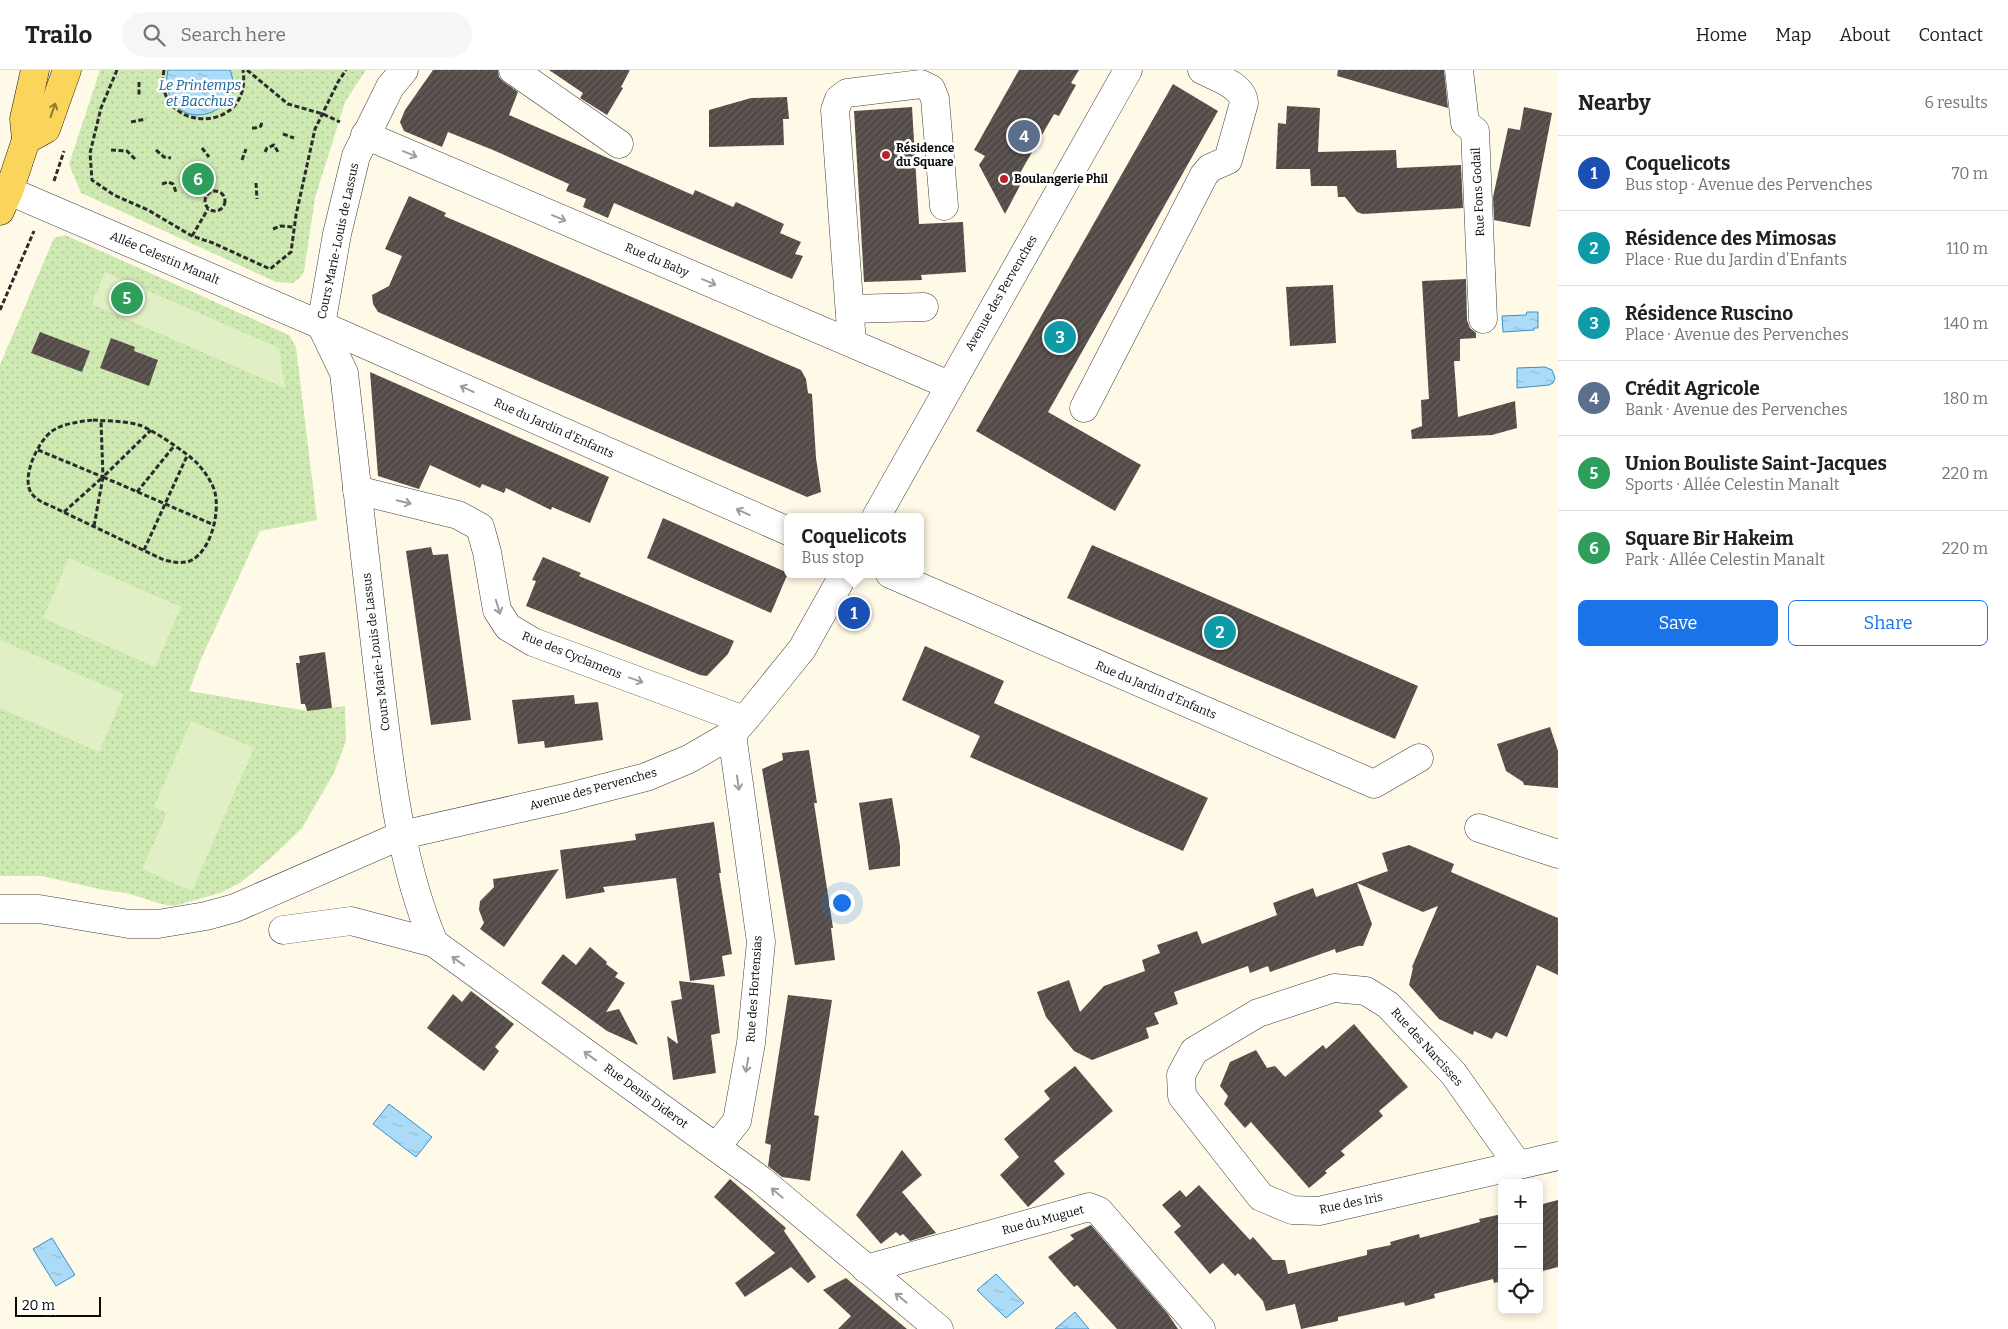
<!DOCTYPE html>
<html lang="en">
<head>
<meta charset="utf-8">
<style>
	body { margin:0; font-family:Bitter,serif; background:#f6f6f6; color:#202124 }
	.controls { position:absolute; right:15px; bottom:15px; display:grid; overflow:hidden; border-radius:8px; box-shadow:0 2px 8px #0003 }
	.controls button { width:45px; height:45px; display:grid; place-items:center; padding:0; border:0; border-bottom:1px solid #e0e0e0; background:#fff; color:#202124; font:25px sans-serif }
	.scale { position:absolute; left:15px; bottom:12px; width:86px; box-sizing:border-box; padding-left:5px; border:2px solid #0a0a0a; border-top:0; font-size:14px; line-height:18px; white-space:nowrap; color:#0a0a0a; -webkit-text-stroke:4px #fff; paint-order:stroke }
	.you { position:absolute; left:841px; top:832px; width:18px; height:18px; margin:-12px; border:4px solid #fff; border-radius:50%; background:#1a73e8; box-shadow:0 0 0 8px #1a73e833 }
	.badge { display:grid; place-items:center; width:32px; height:32px; border-radius:50%; background:#1a73e8; color:#fff; font-size:16px; font-weight:700 }
	.pin { position:absolute; translate:-50% -50%; border:2px solid #fff; box-shadow:0 1px 5px #0006 }
	.popup { position:absolute; left:784px; top:443px; width:140px; height:65px; box-sizing:border-box; display:grid; place-content:center; border-radius:8px; background:#fff; filter:drop-shadow(0 1px 4px #0005); font-size:16px; white-space:nowrap; color:#757577 }
	.popup b { font-size:19px; color:#202124 }
	.popup::after { content:''; position:absolute; left:50%; top:100%; margin-left:-10px; border:10px solid transparent; border-top-color:#fff }
	.list { margin:0; padding:0; list-style:none }
	h2 { display:flex; justify-content:space-between; align-items:center; height:65px; margin:0; padding:0 20px; font-size:21px }
	h2 small { font-size:16px; font-weight:400; color:#757577 }
	.list li { display:grid; grid-template-columns:32px 1fr auto; gap:15px; align-items:center; box-sizing:border-box; height:75px; padding:0 20px; border-top:1px solid #e0e0e0 }
	.list b { display:block; font-size:19px; white-space:nowrap }
	.list p { margin:0; font-size:16px; white-space:nowrap; color:#757577 }
	.list em { font-size:16px; font-style:normal; color:#757577 }
	.actions { display:flex; gap:10px; padding:15px 20px }
	.actions a { flex:1; padding:11px 0; border:1px solid #1a73e8; border-radius:8px; text-align:center; font-size:18px; color:#1a73e8 }
	.actions .main { background:#1a73e8; color:#fff }
	.icon { flex:none; width:28px; height:28px; fill:none; stroke:currentColor; stroke-width:2; stroke-linecap:round; stroke-linejoin:round }
	.map { position:relative; flex:none; width:1558px; height:1259px; overflow:hidden }
	header { display:flex; align-items:center; gap:30px; box-sizing:border-box; height:70px; padding:0 25px; background:#fff; border-bottom:1px solid #e0e0e0 }
	header strong { font-size:24px }
	nav { display:flex; gap:28px; margin-inline-start:auto; font-size:18px }
	.search { width:350px; height:45px; background:#f6f6f6; display:flex; align-items:center; gap:12px; box-sizing:border-box; padding:0 18px; border-radius:28px; color:#757577; font-size:19px }
	main { display:flex }
	aside { flex:1; background:#fff }
	.map>svg:first-child { display:block }
	.green { fill:url(#green-dots) }
	.pitch { fill:#e1f0c4 }
	.water { fill:url(#water-ripples); stroke:#3291cf }
	.building { fill:url(#building-hatch) }
	.lines { fill:none; stroke-linecap:round; stroke-linejoin:round }
	.minor-casing { stroke:#3d3d3d; stroke-width:29 }
	.major-casing { stroke:#1b1b1b; stroke-width:29 }
	.path { stroke:#2c2c2c; stroke-width:3; stroke-dasharray:5 2.5; stroke-linecap:butt }
	.minor { stroke:#fff; stroke-width:28 }
	.major { stroke:#fbd45b; stroke-width:28 }
	.oneway { stroke:#8f7937 }
	.oneway2 { stroke:#9d9d9d }
	.poi-dot { fill:#bb2129; stroke:#fff; stroke-width:2 }
	.labels { text-anchor:middle; stroke-width:5; stroke-linejoin:round; paint-order:stroke }
	.poi-label { font-size:12px; font-weight:bold; fill:#0a0a0a; stroke:#fff; text-anchor:start }
	.street-label { font-size:12px; fill:#0a0a0a; stroke:#fff }
	.water-label { font-size:14px; font-style:italic; fill:#13619c; stroke:#fff }
</style>
</head>
<body>
<header>
<strong>Trailo</strong>
<div class="search"><svg class="icon" aria-label="search" viewBox="0 0 24 24"><circle cx="10" cy="10" r="6"/><path d="M15 15l6 6"/></svg>Search here</div>
<nav><a>Home</a><a>Map</a><a>About</a><a>Contact</a></nav>
</header>
<main>
<div class="map">
<svg width="1558" height="1259" viewBox="0 0 1558 1259">
	<defs>
		<pattern id="green-dots" width="8" height="8" patternUnits="userSpaceOnUse" patternTransform="scale(1.25)"><rect width="8" height="8" fill="#cee9b2"/><path d="M2 2h.1M6 6h.1" fill="none" stroke="#b0c698" stroke-width="1.8" stroke-linecap="round"/></pattern>
		<pattern id="water-ripples" width="26" height="14" patternUnits="userSpaceOnUse" patternTransform="scale(1.25)"><rect width="26" height="14" fill="#acdbf7"/><path d="M2 4q2-2 4 0t4 0M15 11q2-2 4 0t4 0" fill="none" stroke="#93bbd2"/></pattern>
		<pattern id="building-hatch" width="6" height="6" patternUnits="userSpaceOnUse" patternTransform="scale(1.25)"><rect width="6" height="6" fill="#534b47"/><path d="M-1 1l2-2M0 6l6-6M5 7l2-2" fill="none" stroke="#67605d"/></pattern>
	</defs>
	<rect width="100%" height="100%" fill="#fffae7"/>
	<g class="green">
		<path d="M100,0H366L345,32L315,128L304,201L300,208L293,213L276,212L81,123L69,94Z"/>
		<path d="M65,165L289,265L296,277L317,450L260,461L201,589L189,621L307,641L345,636L346,671L334,703L302,758L272,787L240,813L220,823L174,836L161,834L127,823L104,820L42,806H0V295L54,168Z"/>
	</g>
	<g class="pitch">
		<path d="M105,202L279,278L285,318L92,234Z"/>
		<path d="M69,488L181,537L155,597L43,548Z"/>
		<path d="M0,570L124,624L99,682L0,638Z"/>
		<path d="M191,651L254,678L192,821L142,799L167,743L154,737Z"/>
	</g>
	<g class="water">
		<path d="M168,0H230C246,38 188,64 170,27C166,18 166,9 168,0Z"/>
		<path d="M1527,242H1538V258H1534V260L1503,262L1502,246L1526,245Z"/>
		<path d="M1545,297L1552,300L1555,308L1553,313L1549,315L1517,318V298Z"/>
		<path d="M389,1034L432,1067L416,1087L373,1054Z"/>
		<path d="M52,1168L75,1205L56,1216L33,1179Z"/>
		<path d="M996,1204L1024,1233L1006,1248L977,1220Z"/>
		<path d="M1075,1242L1089,1259H1055Z"/>
	</g>
	<g class="building">
		<path d="M433,0H498L499,7L504,12L518,22L509,45L693,125L695,120L733,137L736,132L784,154L780,163L801,172L795,184L803,186L792,209L614,133L608,148L583,137L586,129L566,121L569,114L493,80L448,62L442,77L404,61L400,52L405,40Z"/>
		<path d="M549,0H630L621,17L623,18L607,45L580,28L583,23Z"/>
		<path d="M1019,0H1079L1071,13L1076,15L1059,46L1054,44L1020,103L1025,106L1005,144L979,95L985,86L974,80Z"/>
		<path d="M1338,0H1444L1448,38L1337,6Z"/>
		<path d="M1173,14L1218,41L1048,342L1141,395L1115,441L976,361Z"/>
		<path d="M787,27L789,49H783L784,75L709,77V40L751,28Z"/>
		<path d="M1287,36L1320,38L1318,82L1396,80L1397,98L1461,95L1463,138L1363,144L1357,142L1345,127H1338L1337,116H1311L1310,99H1276L1278,53L1286,54Z"/>
		<path d="M912,37L919,154L963,152L966,202L921,205L922,210L864,212L854,41Z"/>
		<path d="M1524,37L1552,43L1530,157L1494,150L1493,127L1508,58L1520,60Z"/>
		<path d="M409,126L446,143L444,146L801,300L806,309L808,323L812,324L816,388L821,422L807,427L378,242L373,234L372,225L389,216L402,186L385,179Z"/>
		<path d="M1466,209L1467,250L1470,258L1476,263V268L1460,269V291H1454L1458,347L1515,331L1517,358L1492,365L1412,369L1411,360L1422,356L1421,330L1429,329L1422,211Z"/>
		<path d="M1333,215L1336,273L1290,276L1286,217Z"/>
		<path d="M40,262L90,281L82,302L31,283Z"/>
		<path d="M111,268L135,277L134,281L158,290L149,316L100,298Z"/>
		<path d="M370,302L609,407L590,453L552,437L551,440L506,418L504,423L482,414L480,418L430,395L419,419L378,406Z"/>
		<path d="M663,448L788,503L771,543L647,488Z"/>
		<path d="M1092,475L1418,616L1395,669L1067,528Z"/>
		<path d="M431,477L433,485L448,484L471,650L431,655L406,481Z"/>
		<path d="M543,487L581,503L579,506L734,571L728,584L707,606L700,605L526,536L536,511L532,510Z"/>
		<path d="M925,576L1004,611L994,633L1208,728L1183,781L970,687L980,666L902,630Z"/>
		<path d="M325,582L332,638L307,641L305,634H301L296,593H300L299,586Z"/>
		<path d="M574,625L575,634L598,632L603,670L545,678L544,671L518,674L512,630Z"/>
		<path d="M1550,657L1558,681V718L1524,715L1523,712L1506,701L1497,674Z"/>
		<path d="M809,680L817,733H814L833,858H831L835,890L795,895L762,699L783,690L782,683Z"/>
		<path d="M892,728L900,776V796L869,800L859,733Z"/>
		<path d="M714,752L721,803H719L732,884L722,886L725,906L690,911L676,808L603,817L605,822L566,829L560,780L636,770L635,764Z"/>
		<path d="M1409,775L1454,794L1451,802L1558,848V905L1537,895L1507,967L1496,962L1492,969L1474,961L1473,965L1439,949L1409,915L1413,898L1412,897L1438,836L1423,842L1357,813L1372,854L1363,876H1358L1336,883L1335,879L1270,902L1268,896L1250,903L1248,896L1174,922L1178,934L1154,943L1159,954L1146,958L1149,968L1092,990L1074,981L1046,947L1037,922L1069,910L1080,942L1104,916L1145,901L1142,890L1160,883L1157,875L1197,861L1202,874L1277,845L1273,833L1313,818L1316,827L1388,801L1382,783Z"/>
		<path d="M559,799L504,877L480,859L484,853L479,840L480,831L494,817L493,809Z"/>
		<path d="M590,877L607,892L606,894L618,903L615,907L625,913L606,942L619,939L638,975L607,961L541,913L563,884L576,895Z"/>
		<path d="M679,911L714,915L720,963L711,965L716,1003L673,1010L667,966L678,974L671,931L682,929Z"/>
		<path d="M471,921L514,954L495,977L499,981L484,1001L427,958L453,924L462,932Z"/>
		<path d="M788,925L832,930L814,1045L819,1046L810,1111L782,1107L768,1096L771,1075L765,1073Z"/>
		<path d="M1354,954L1408,1017L1379,1041L1383,1046L1341,1081L1345,1085L1325,1101L1327,1103L1309,1118L1251,1052L1245,1058L1224,1034L1228,1026L1220,1016L1230,992L1256,980L1267,998L1275,996L1285,1007L1323,975L1326,979Z"/>
		<path d="M1075,996L1113,1041L1054,1091L1065,1104L1028,1137L1000,1105L1019,1087L1004,1069L1050,1029L1044,1021Z"/>
		<path d="M902,1080L922,1105L902,1122L936,1163L910,1171L903,1164L900,1166L896,1162L881,1174L856,1145Z"/>
		<path d="M730,1109L786,1158L784,1161L816,1207L808,1213L791,1197L745,1227L735,1213L775,1183L714,1127Z"/>
		<path d="M1199,1115L1250,1170L1253,1167L1273,1190H1285L1288,1204L1367,1185V1180L1391,1175L1390,1172L1419,1164L1420,1168L1480,1152L1479,1149L1502,1144V1211L1494,1213L1493,1209L1434,1224L1435,1228L1405,1236L1404,1232L1338,1247V1251L1301,1259L1295,1234L1266,1241L1263,1231L1238,1203L1235,1206L1223,1193L1210,1204L1174,1162L1181,1156L1162,1135L1180,1120L1186,1127Z"/>
		<path d="M1558,1130V1197L1539,1202V1135Z"/>
		<path d="M1091,1155L1168,1244L1178,1259H1117L1077,1215L1074,1217L1060,1201L1048,1187L1074,1169L1070,1165Z"/>
		<path d="M846,1208L866,1225L907,1259H838L851,1246L823,1220Z"/>
	</g>
	<g class="lines">
		<defs>
			<g id="minor">
				<path d="M404,0L390,17L356,86L337,164L321,255L344,303C355,402 366,501 378,600C389,690 398,788 434,873L761,1110L939,1259"/>
				<path d="M513,0L619,74"/>
				<path d="M1459,0L1465,53L1475,61L1483,249"/>
				<path d="M365,65L949,315"/>
				<path d="M0,117L321,255L788,461"/>
				<path d="M850,239L924,237"/>
				<path d="M852,273L835,40L839,29L847,23L921,14L931,19L935,29L944,136"/>
				<path d="M1084,338L1204,105L1210,98L1228,90L1244,33C1243,15 1217,8 1202,0"/>
				<path d="M357,420L458,445L480,457L487,482L497,540L508,557L533,572L744,650"/>
				<path d="M876,447L1128,0"/>
				<path d="M890,504L1374,714L1419,688"/>
				<path d="M1479,758L1558,784"/>
				<path d="M0,839H39L129,854H158L206,846L235,838L402,765L565,728L646,707L689,689L732,664L751,642L802,579L844,504"/>
				<path d="M283,860L351,851L434,873"/>
				<path d="M716,1077L737,1051L751,973L761,872L732,664"/>
				<path d="M1518,1095L1453,1003L1388,935L1366,921L1334,918L1258,943L1194,981L1181,1005L1182,1026L1261,1127L1292,1140L1319,1141L1558,1086"/>
				<path d="M866,1199L1089,1137L1099,1141L1201,1259"/>
			</g>
			<g id="major">
				<path d="M26,70L46,59L67,0"/>
				<path d="M0,141L9,121L26,70L24,49L35,0"/>
			</g>
		</defs>
		<use href="#minor" class="minor-casing"/>
		<use href="#major" class="major-casing"/>
		<g class="path">
			<path d="M117,0L101,38L90,83L92,110L114,125L148,140L192,166L213,173L270,199L291,182L296,145L315,59L338,12L346,0"/>
			<path d="M164,0C152,63 253,67 243,0"/>
			<path d="M247,0L288,34L323,44L340,52"/>
			<path d="M139,12V26"/>
			<path d="M131,52L146,49"/>
			<path d="M252,58H255L261,56L262,51"/>
			<path d="M283,64L294,68"/>
			<path d="M202,78L209,87"/>
			<path d="M111,80L127,81L135,89"/>
			<path d="M156,80L164,87L171,88"/>
			<path d="M265,82L267,78L274,75L278,82"/>
			<path d="M242,90L246,79"/>
			<path d="M54,111L64,81"/>
			<path d="M256,113L257,129"/>
			<path d="M162,114L168,112L173,114L176,122"/>
			<circle cx="215" cy="131" r="10"/>
			<path d="M273,159L280,156L294,157"/>
			<path d="M192,166L208,139"/>
			<path d="M0,240L34,161"/>
			<path d="M93,350C108,351 125,351 139,355C152,359 187,383 197,393C204,401 210,409 214,419C221,439 212,481 190,491C181,494 173,492 164,490L55,438C47,434 37,431 32,424C20,409 38,371 52,361C64,353 79,352 93,350Z"/>
			<path d="M38,380L103,407L101,351"/>
			<path d="M137,422L174,376"/>
			<path d="M64,442L103,407L214,455"/>
			<path d="M94,456L103,407L151,360"/>
			<path d="M144,480L187,386"/>
		</g>
		<use href="#minor" class="minor"/>
		<use href="#major" class="major"/>
	</g>
	<defs><path id="oneway-shaft" d="M-6 0H5M1.5-3L5.5 0L1.5 3" fill="none" stroke-width="1.6" stroke-linecap="round" stroke-linejoin="round" transform="scale(1.25)"/></defs>
	<use class="oneway" href="#oneway-shaft" transform="translate(53 40) rotate(-71)"/>
	<g class="oneway2">
		<use href="#oneway-shaft" transform="translate(410 84) rotate(23)"/>
		<use href="#oneway-shaft" transform="translate(559 148) rotate(23)"/>
		<use href="#oneway-shaft" transform="translate(709 212) rotate(23)"/>
		<use href="#oneway-shaft" transform="translate(467 319) rotate(-156)"/>
		<use href="#oneway-shaft" transform="translate(404 432) rotate(14)"/>
		<use href="#oneway-shaft" transform="translate(743 442) rotate(-156)"/>
		<use href="#oneway-shaft" transform="translate(498 537) rotate(73)"/>
		<use href="#oneway-shaft" transform="translate(636 610) rotate(20)"/>
		<use href="#oneway-shaft" transform="translate(738 713) rotate(82)"/>
		<use href="#oneway-shaft" transform="translate(458 891) rotate(-144)"/>
		<use href="#oneway-shaft" transform="translate(590 986) rotate(-144)"/>
		<use href="#oneway-shaft" transform="translate(747 995) rotate(100)"/>
		<use href="#oneway-shaft" transform="translate(777 1123) rotate(-140)"/>
		<use href="#oneway-shaft" transform="translate(901 1228) rotate(-141)"/>
	</g>
	<g class="poi-dot">
		<circle cx="886" cy="85" r="5"/>
		<circle cx="1004" cy="109" r="5"/>
	</g>
	<g class="labels">
		<g class="poi-label">
			<text x="896" y="82">Résidence<tspan x="896" dy="14">du Square</tspan></text>
			<text x="1014" y="113">Boulangerie Phil</text>
		</g>
		<g class="street-label">
			<text transform="translate(1478 122) rotate(-93)" y="4">Rue Fons Godail</text>
			<text transform="translate(338 171) rotate(-78)" y="4">Cours Marie-Louis de Lassus</text>
			<text transform="translate(165 188) rotate(23)" y="4">Allée Celestin Manalt</text>
			<text transform="translate(657 190) rotate(23)" y="4">Rue du Baby</text>
			<text transform="translate(1001 223) rotate(-60)" y="4">Avenue des Pervenches</text>
			<text transform="translate(554 358) rotate(24)" y="4">Rue du Jardin d'Enfants</text>
			<text transform="translate(376 582) rotate(-97)" y="4">Cours Marie-Louis de Lassus</text>
			<text transform="translate(572 585) rotate(22)" y="4">Rue des Cyclamens</text>
			<text transform="translate(1156 620) rotate(23)" y="4">Rue du Jardin d'Enfants</text>
			<text transform="translate(593 719) rotate(-15)" y="4">Avenue des Pervenches</text>
			<text transform="translate(754 919) rotate(-86)" y="4">Rue des Hortensias</text>
			<text transform="translate(1427 977) rotate(48)" y="4">Rue des Narcisses</text>
			<text transform="translate(646 1026) rotate(36)" y="4">Rue Denis Diderot</text>
			<text transform="translate(1351 1133) rotate(-12)" y="4">Rue des Iris</text>
			<text transform="translate(1043 1150) rotate(-15)" y="4">Rue du Muguet</text>
		</g>
		<g class="water-label">
			<text x="200" y="20">Le Printemps<tspan x="200" dy="16">et Bacchus</tspan></text>
		</g>
	</g>
</svg>
<div class="controls">
<button>+</button>
<button>−</button>
<button><svg class="icon" aria-label="locate" viewBox="0 0 24 24"><circle cx="12" cy="12" r="6"/><path d="M12 2v4M12 18v4M2 12h4M18 12h4"/></svg></button>
</div>
<div class="scale">20 m</div>
<div class="you"></div>
<div class="pin badge" style="left:854px;top:543px;background:#1a4fb4">1</div>
<div class="popup"><b>Coquelicots</b>Bus stop</div>
<div class="pin badge" style="left:1220px;top:562px;background:#0f9aa8">2</div>
<div class="pin badge" style="left:1060px;top:267px;background:#0f9aa8">3</div>
<div class="pin badge" style="left:1024px;top:66px;background:#5c6f8a">4</div>
<div class="pin badge" style="left:127px;top:228px;background:#2e9e5b">5</div>
<div class="pin badge" style="left:198px;top:109px;background:#2e9e5b">6</div>
</div>
<aside>
<h2>Nearby<small>6 results</small></h2>
<ul class="list">
<li><span class="badge" style="background:#1a4fb4">1</span><div><b>Coquelicots</b><p>Bus stop · Avenue des Pervenches</p></div><em>70 m</em></li>
<li><span class="badge" style="background:#0f9aa8">2</span><div><b>Résidence des Mimosas</b><p>Place · Rue du Jardin d'Enfants</p></div><em>110 m</em></li>
<li><span class="badge" style="background:#0f9aa8">3</span><div><b>Résidence Ruscino</b><p>Place · Avenue des Pervenches</p></div><em>140 m</em></li>
<li><span class="badge" style="background:#5c6f8a">4</span><div><b>Crédit Agricole</b><p>Bank · Avenue des Pervenches</p></div><em>180 m</em></li>
<li><span class="badge" style="background:#2e9e5b">5</span><div><b>Union Bouliste Saint-Jacques</b><p>Sports · Allée Celestin Manalt</p></div><em>220 m</em></li>
<li><span class="badge" style="background:#2e9e5b">6</span><div><b>Square Bir Hakeim</b><p>Park · Allée Celestin Manalt</p></div><em>220 m</em></li>
</ul>
<div class="actions"><a class="main">Save</a><a>Share</a></div>
</aside>
</main>
</body>
</html>
